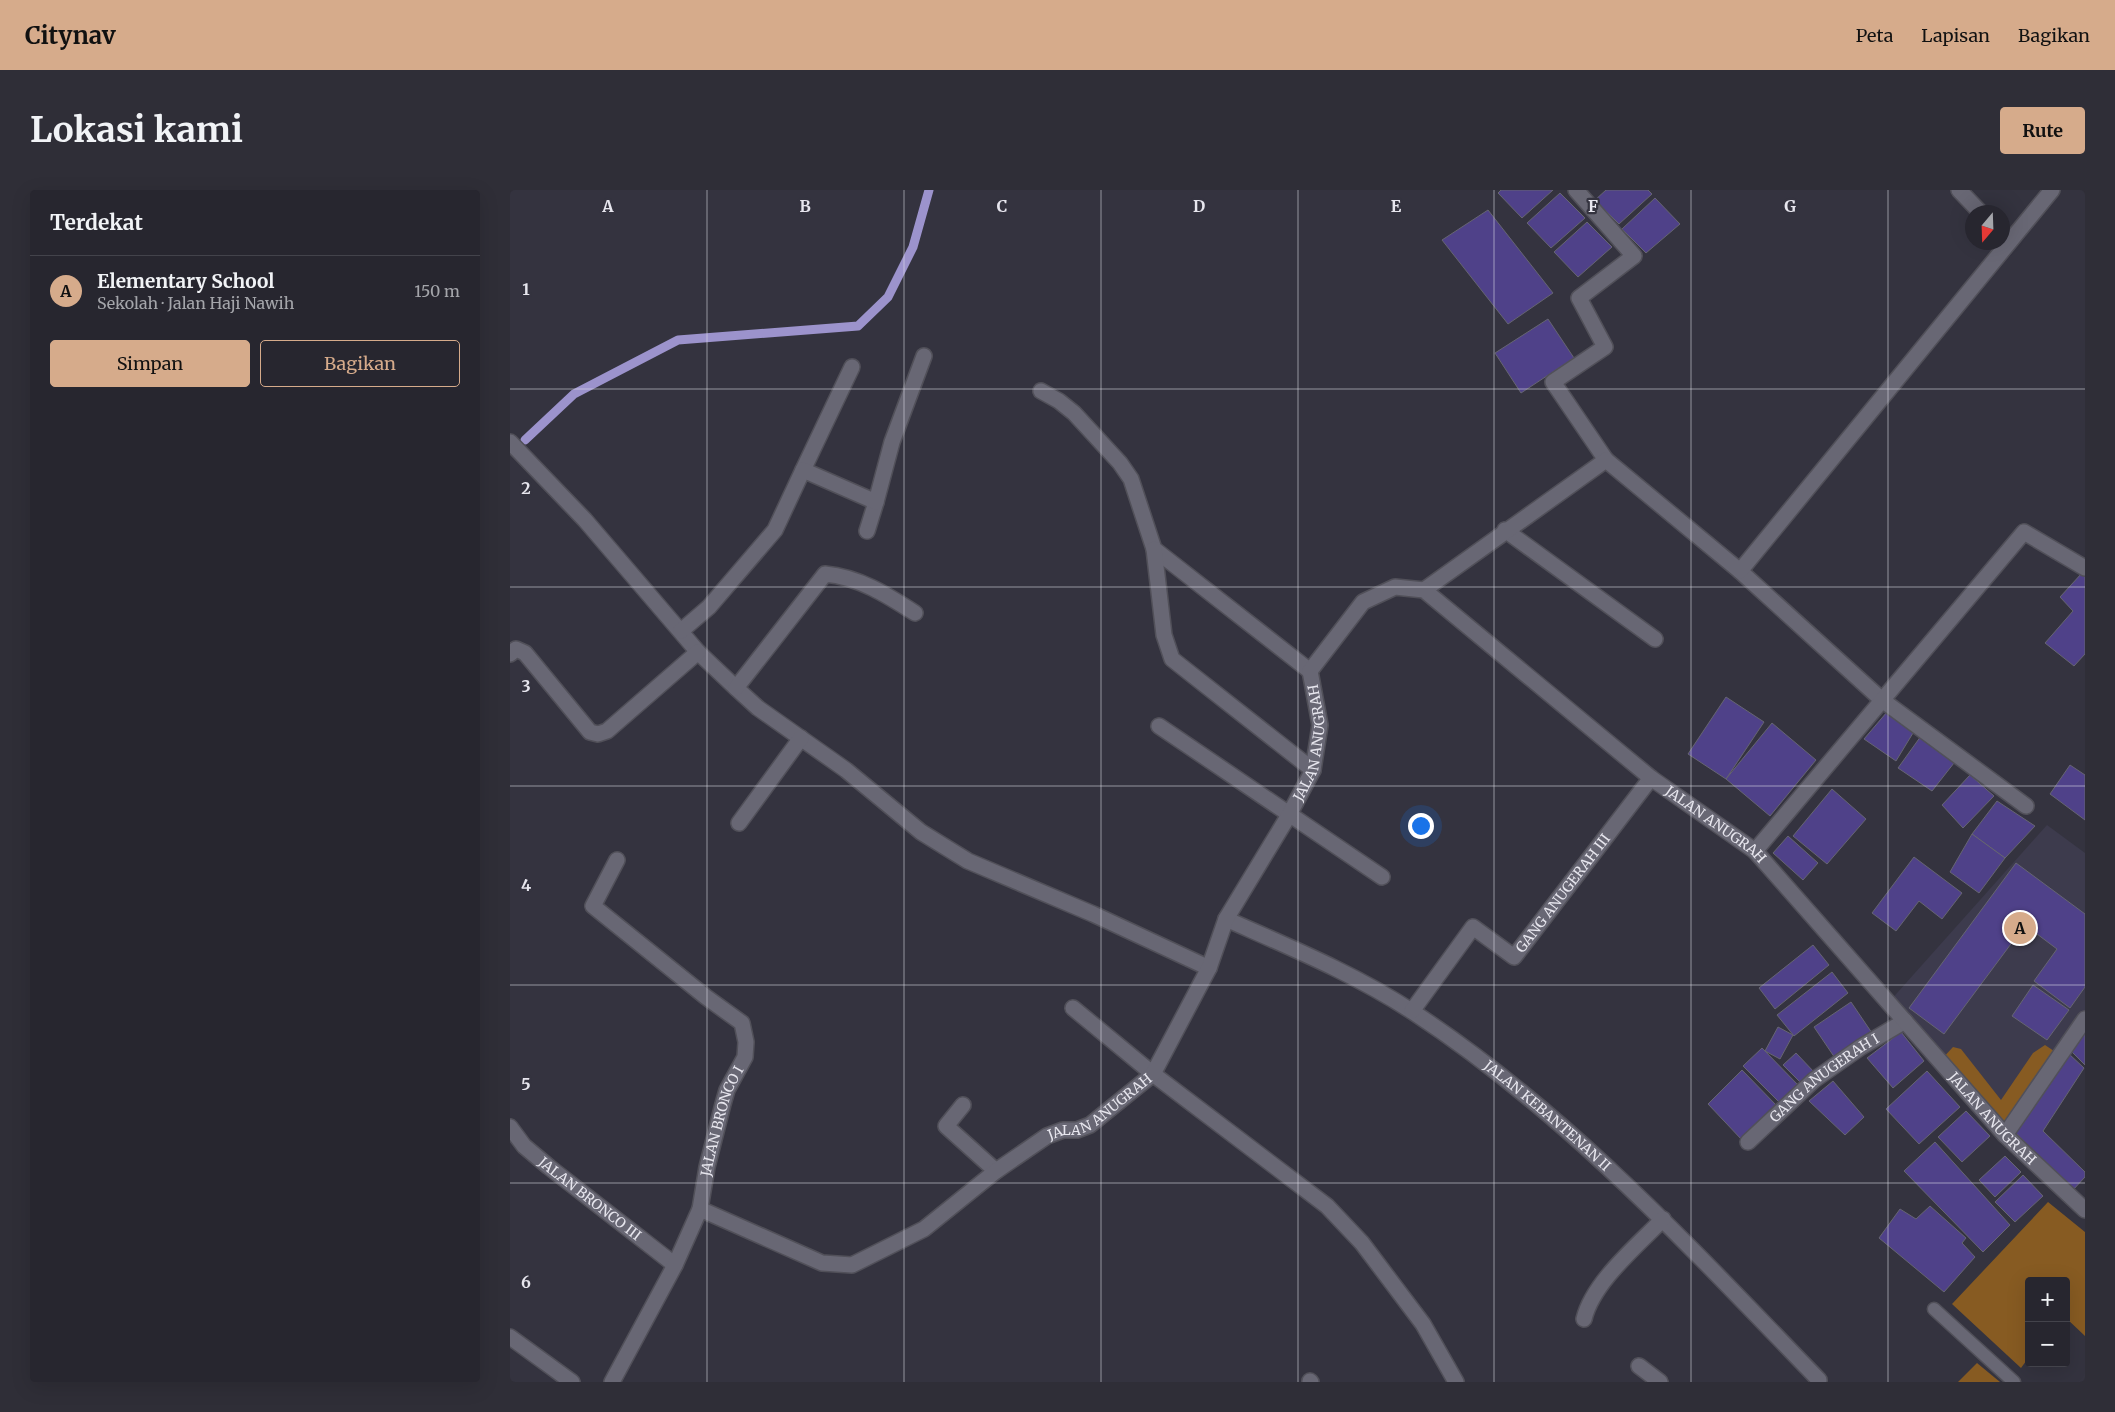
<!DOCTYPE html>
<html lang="id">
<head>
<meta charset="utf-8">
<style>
	body { margin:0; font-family:Merriweather,serif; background:#2f2e37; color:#f1f3f6 }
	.controls { position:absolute; right:15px; bottom:15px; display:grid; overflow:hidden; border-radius:5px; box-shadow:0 5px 20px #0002 }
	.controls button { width:45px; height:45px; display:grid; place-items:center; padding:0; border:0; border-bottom:1px solid #43434b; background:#27262f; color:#f1f3f6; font:25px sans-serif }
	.compass { position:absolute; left:1455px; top:15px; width:45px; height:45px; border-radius:50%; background:#27262f; box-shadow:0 5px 20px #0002; rotate:199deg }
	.you { position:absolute; left:910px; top:635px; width:18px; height:18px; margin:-12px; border:4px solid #fff; border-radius:50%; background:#1a73e8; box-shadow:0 0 0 8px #1a73e833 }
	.badge { display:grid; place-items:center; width:32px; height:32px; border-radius:50%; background:#d6ab8b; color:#111; font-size:16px; font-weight:700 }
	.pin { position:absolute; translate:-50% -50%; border:2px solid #fff; box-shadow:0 1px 5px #0006 }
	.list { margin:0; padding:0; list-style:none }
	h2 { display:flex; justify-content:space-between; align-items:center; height:65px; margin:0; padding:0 20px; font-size:21px }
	h2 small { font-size:16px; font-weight:400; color:#a4a5aa }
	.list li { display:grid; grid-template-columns:32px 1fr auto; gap:15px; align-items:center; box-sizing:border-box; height:70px; padding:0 20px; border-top:1px solid #43434b }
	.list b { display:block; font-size:19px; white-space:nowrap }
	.list p { margin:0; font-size:16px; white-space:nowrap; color:#a4a5aa }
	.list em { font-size:16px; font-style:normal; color:#a4a5aa }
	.actions { display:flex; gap:10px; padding:15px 20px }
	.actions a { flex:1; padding:11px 0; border:1px solid #d6ab8b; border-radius:5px; text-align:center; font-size:18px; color:#d6ab8b }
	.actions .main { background:#d6ab8b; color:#111 }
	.map { position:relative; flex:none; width:1575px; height:1192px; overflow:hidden; border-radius:5px }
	header { display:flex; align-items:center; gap:30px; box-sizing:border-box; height:70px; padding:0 25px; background:#d6ab8b; color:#111 }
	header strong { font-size:24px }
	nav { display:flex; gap:28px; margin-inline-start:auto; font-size:18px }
	.intro { display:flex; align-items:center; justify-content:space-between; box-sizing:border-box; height:120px; padding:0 30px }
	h1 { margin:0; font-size:35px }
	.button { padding:12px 22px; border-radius:5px; background:#d6ab8b; color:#111; font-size:18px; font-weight:700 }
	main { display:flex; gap:30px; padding:0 30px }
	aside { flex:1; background:#27262f; border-radius:5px; box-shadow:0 5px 20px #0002 }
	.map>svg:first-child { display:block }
	.built { fill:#3d3b4d }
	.forest { fill:#875b22 }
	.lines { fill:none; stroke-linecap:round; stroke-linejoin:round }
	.stream { stroke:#9c93cc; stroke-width:9 }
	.building { fill:#4f4189; stroke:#666572 }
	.lane-casing { stroke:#515059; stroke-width:15 }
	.street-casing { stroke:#515059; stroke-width:18 }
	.lane { stroke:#686774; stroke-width:12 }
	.street { stroke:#686774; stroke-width:15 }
	.grid { fill:none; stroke:#e7e6ee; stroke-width:1; stroke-opacity:0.55 }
	.labels { text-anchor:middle; stroke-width:4.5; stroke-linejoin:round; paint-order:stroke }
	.street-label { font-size:14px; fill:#e7e6ee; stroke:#34333f }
	.grid-label { font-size:16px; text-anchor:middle; font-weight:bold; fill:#e7e6ee; stroke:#34333f; stroke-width:4.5; stroke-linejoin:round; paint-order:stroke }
</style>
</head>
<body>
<header>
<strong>Citynav</strong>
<nav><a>Peta</a><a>Lapisan</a><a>Bagikan</a></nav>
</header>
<div class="intro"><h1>Lokasi kami</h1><a class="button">Rute</a></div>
<main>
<aside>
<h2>Terdekat<small></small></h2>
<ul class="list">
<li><span class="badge">A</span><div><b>Elementary School</b><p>Sekolah · Jalan Haji Nawih</p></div><em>150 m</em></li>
</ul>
<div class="actions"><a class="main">Simpan</a><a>Bagikan</a></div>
</aside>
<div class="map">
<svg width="1575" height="1192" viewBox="0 0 1575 1192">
	<rect width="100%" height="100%" fill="#34333f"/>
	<path class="built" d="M1537,635L1575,663V829L1495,945L1379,812Z"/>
	<g class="forest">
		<path d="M1535,855L1550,865L1495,945L1431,870L1443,857L1451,859L1491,910L1523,863Z"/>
		<path d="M1538,1012L1575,1042V1146L1556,1128V1091H1519V1167L1511,1178L1442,1114Z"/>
		<path d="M1467,1173L1490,1192H1448Z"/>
	</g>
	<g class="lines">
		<path class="stream" d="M15,250L64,204L168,150L348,136L378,107L403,57L419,0"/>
	</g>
	<g class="building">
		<path d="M991,0H1043L1012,28L988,3Z"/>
		<path d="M1096,0H1138L1142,4L1109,34L1085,10Z"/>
		<path d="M1050,3L1075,28L1041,58L1017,33Z"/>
		<path d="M1145,8L1170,34L1136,63L1112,39Z"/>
		<path d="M978,20L1043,103L998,134L932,50Z"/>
		<path d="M1077,32L1102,57L1068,87L1044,62Z"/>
		<path d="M1038,129L1064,168L1011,203L985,163Z"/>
		<path d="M1572,383L1575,385V464L1564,476L1535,453L1563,421L1550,407Z"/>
		<path d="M1216,507L1254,532L1216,589L1178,564Z"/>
		<path d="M1377,522L1403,543L1386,571L1354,549Z"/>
		<path d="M1262,533L1306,570L1260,626L1216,589Z"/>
		<path d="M1411,546L1444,573L1422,601L1388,578Z"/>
		<path d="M1560,575L1575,585V630L1540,604Z"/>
		<path d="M1460,585L1484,606L1453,638L1432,615Z"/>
		<path d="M1322,599L1356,629L1317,674L1283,646Z"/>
		<path d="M1487,611L1525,636L1495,668L1462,644Z"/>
		<path d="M1462,644L1495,668L1469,703L1440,682Z"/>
		<path d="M1278,646L1308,673L1293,690L1263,663Z"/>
		<path d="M1404,667L1452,703L1432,729L1409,711L1386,741L1362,723Z"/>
		<path d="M1506,673L1575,724V797L1560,818L1524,791L1547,759L1515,735L1434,844L1399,818Z"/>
		<path d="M1303,755L1319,775L1265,819L1249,798Z"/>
		<path d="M1322,782L1338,803L1284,846L1267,825Z"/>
		<path d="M1523,795L1559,820L1537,850L1502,826Z"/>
		<path d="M1341,812L1362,843L1325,868L1304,837Z"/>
		<path d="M1575,836V875L1559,859Z"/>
		<path d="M1268,837L1283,845L1270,869L1255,861Z"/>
		<path d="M1391,842L1414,871L1383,898L1357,868Z"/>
		<path d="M1252,858L1290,897L1272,915L1233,876Z"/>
		<path d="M1286,863L1305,883L1293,895L1273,875Z"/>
		<path d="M1558,863L1574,878L1533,941L1575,982V987L1562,1001L1506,943Z"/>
		<path d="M1232,880L1267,916L1232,950L1198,914Z"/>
		<path d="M1417,881L1450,917L1409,954L1376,919Z"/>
		<path d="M1323,891L1354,927L1335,945L1299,911Z"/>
		<path d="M1456,921L1480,946L1452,972L1428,947Z"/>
		<path d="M1425,952L1500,1035L1473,1062L1394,981Z"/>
		<path d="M1495,966L1511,982L1485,1007L1469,990Z"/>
		<path d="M1513,985L1533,1006L1505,1032L1485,1012Z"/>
		<path d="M1420,1016L1456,1048L1452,1053L1465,1067L1434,1102L1369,1048L1390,1019L1406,1029Z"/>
	</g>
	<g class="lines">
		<defs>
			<path id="lane" d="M1424,1119L1504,1192"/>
			<g id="street">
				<path d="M1066,0L1124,66L1069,108L1095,157L1043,192L1096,270"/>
				<path d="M1449,0L1470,22"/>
				<path d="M531,201L549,211L564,223L610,273L621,289L644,359L800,481"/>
				<path d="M0,252L75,330L188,462L226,498L248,518L336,580L411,642L458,671L583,724L699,778"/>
				<path d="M293,280L342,177"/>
				<path d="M995,340L1145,449"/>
				<path d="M357,341L366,312"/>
				<path d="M644,359L654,445L662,469L803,580"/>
				<path d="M1230,381L1372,510L1516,616"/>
				<path d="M914,400L1096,270L1230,381L1542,0"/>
				<path d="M171,441L199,417L265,340L293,280L366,312L382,252L414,166"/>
				<path d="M0,464L6,459L15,463L80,542L88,544L97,541L188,462"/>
				<path d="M226,498L315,384C349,387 377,405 405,423"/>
				<path d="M649,536L872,687"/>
				<path d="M229,633L291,548"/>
				<path d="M1245,661L1514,342L1575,378"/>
				<path id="s1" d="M716,729C779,757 845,784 903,822C1057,923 1182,1059 1309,1190"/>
				<path d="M563,818L643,884L817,1016L852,1053L913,1134L946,1192"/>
				<path id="s2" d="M902,821L963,737L1004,767L1141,588"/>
				<path d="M453,915L436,936L486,981"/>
				<path id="s3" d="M0,937L14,956L39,977L165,1075"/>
				<path d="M1495,945L1575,829"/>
				<path id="s4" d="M1238,952L1304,890L1351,857L1395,831"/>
				<path id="s5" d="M190,1019L312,1073L342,1075L414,1039L486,981L537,946L553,940H567L580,935L643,884L699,778L716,729L779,625L803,580L810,535L800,481L853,412L885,397L914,400L1141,588L1245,661L1495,945L1575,1020"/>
				<path d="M1074,1129C1083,1092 1127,1056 1153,1029"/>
				<path d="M0,1147L62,1192"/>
				<path d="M1129,1176L1150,1192"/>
				<path d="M800,1191L801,1192"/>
				<path id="s6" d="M102,1192L165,1075L190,1019L197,977L213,914L217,900L235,867L236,852L232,833L196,807L83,716L107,670"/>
			</g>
		</defs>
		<use href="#lane" class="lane-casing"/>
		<use href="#street" class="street-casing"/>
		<use href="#lane" class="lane"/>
		<use href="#street" class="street"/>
	</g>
	<path class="grid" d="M197,0V1192M394,0V1192M591,0V1192M788,0V1192M984,0V1192M1181,0V1192M1378,0V1192M0,199H1575M0,397H1575M0,596H1575M0,795H1575M0,993H1575"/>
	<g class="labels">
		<g class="street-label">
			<text dy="5" stroke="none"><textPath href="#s5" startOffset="895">JALAN ANUGRAH</textPath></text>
			<text dy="5" stroke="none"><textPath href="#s5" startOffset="1495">JALAN ANUGRAH</textPath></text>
			<text dy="5" stroke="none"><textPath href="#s2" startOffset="235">GANG ANUGERAH III</textPath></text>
			<text dy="5" stroke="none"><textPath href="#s4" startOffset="100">GANG ANUGERAH I</textPath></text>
			<text dy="5" stroke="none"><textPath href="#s5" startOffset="460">JALAN ANUGRAH</textPath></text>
			<text dy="5" stroke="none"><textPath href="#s1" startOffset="379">JALAN KEBANTENAN II</textPath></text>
			<text dy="5" stroke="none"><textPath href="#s5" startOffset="1900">JALAN ANUGRAH</textPath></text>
			<text dy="5" stroke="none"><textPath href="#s6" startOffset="285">JALAN BRONCO I</textPath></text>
			<text dy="5" stroke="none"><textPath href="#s3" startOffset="108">JALAN BRONCO III</textPath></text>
		</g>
	</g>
	<g class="grid-label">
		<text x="98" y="22">A</text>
		<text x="295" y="22">B</text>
		<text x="492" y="22">C</text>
		<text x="689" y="22">D</text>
		<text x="886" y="22">E</text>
		<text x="1083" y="22">F</text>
		<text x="1280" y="22">G</text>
		<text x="16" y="105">1</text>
		<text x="16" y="304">2</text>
		<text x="16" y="502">3</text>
		<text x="16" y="701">4</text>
		<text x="16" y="900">5</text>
		<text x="16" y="1098">6</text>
	</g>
</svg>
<div class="controls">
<button>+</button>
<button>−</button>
</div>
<svg class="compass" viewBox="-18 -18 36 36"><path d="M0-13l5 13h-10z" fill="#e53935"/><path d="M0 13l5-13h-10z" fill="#a4a5aa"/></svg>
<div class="you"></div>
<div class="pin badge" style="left:1510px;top:738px">A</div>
</div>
</main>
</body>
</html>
